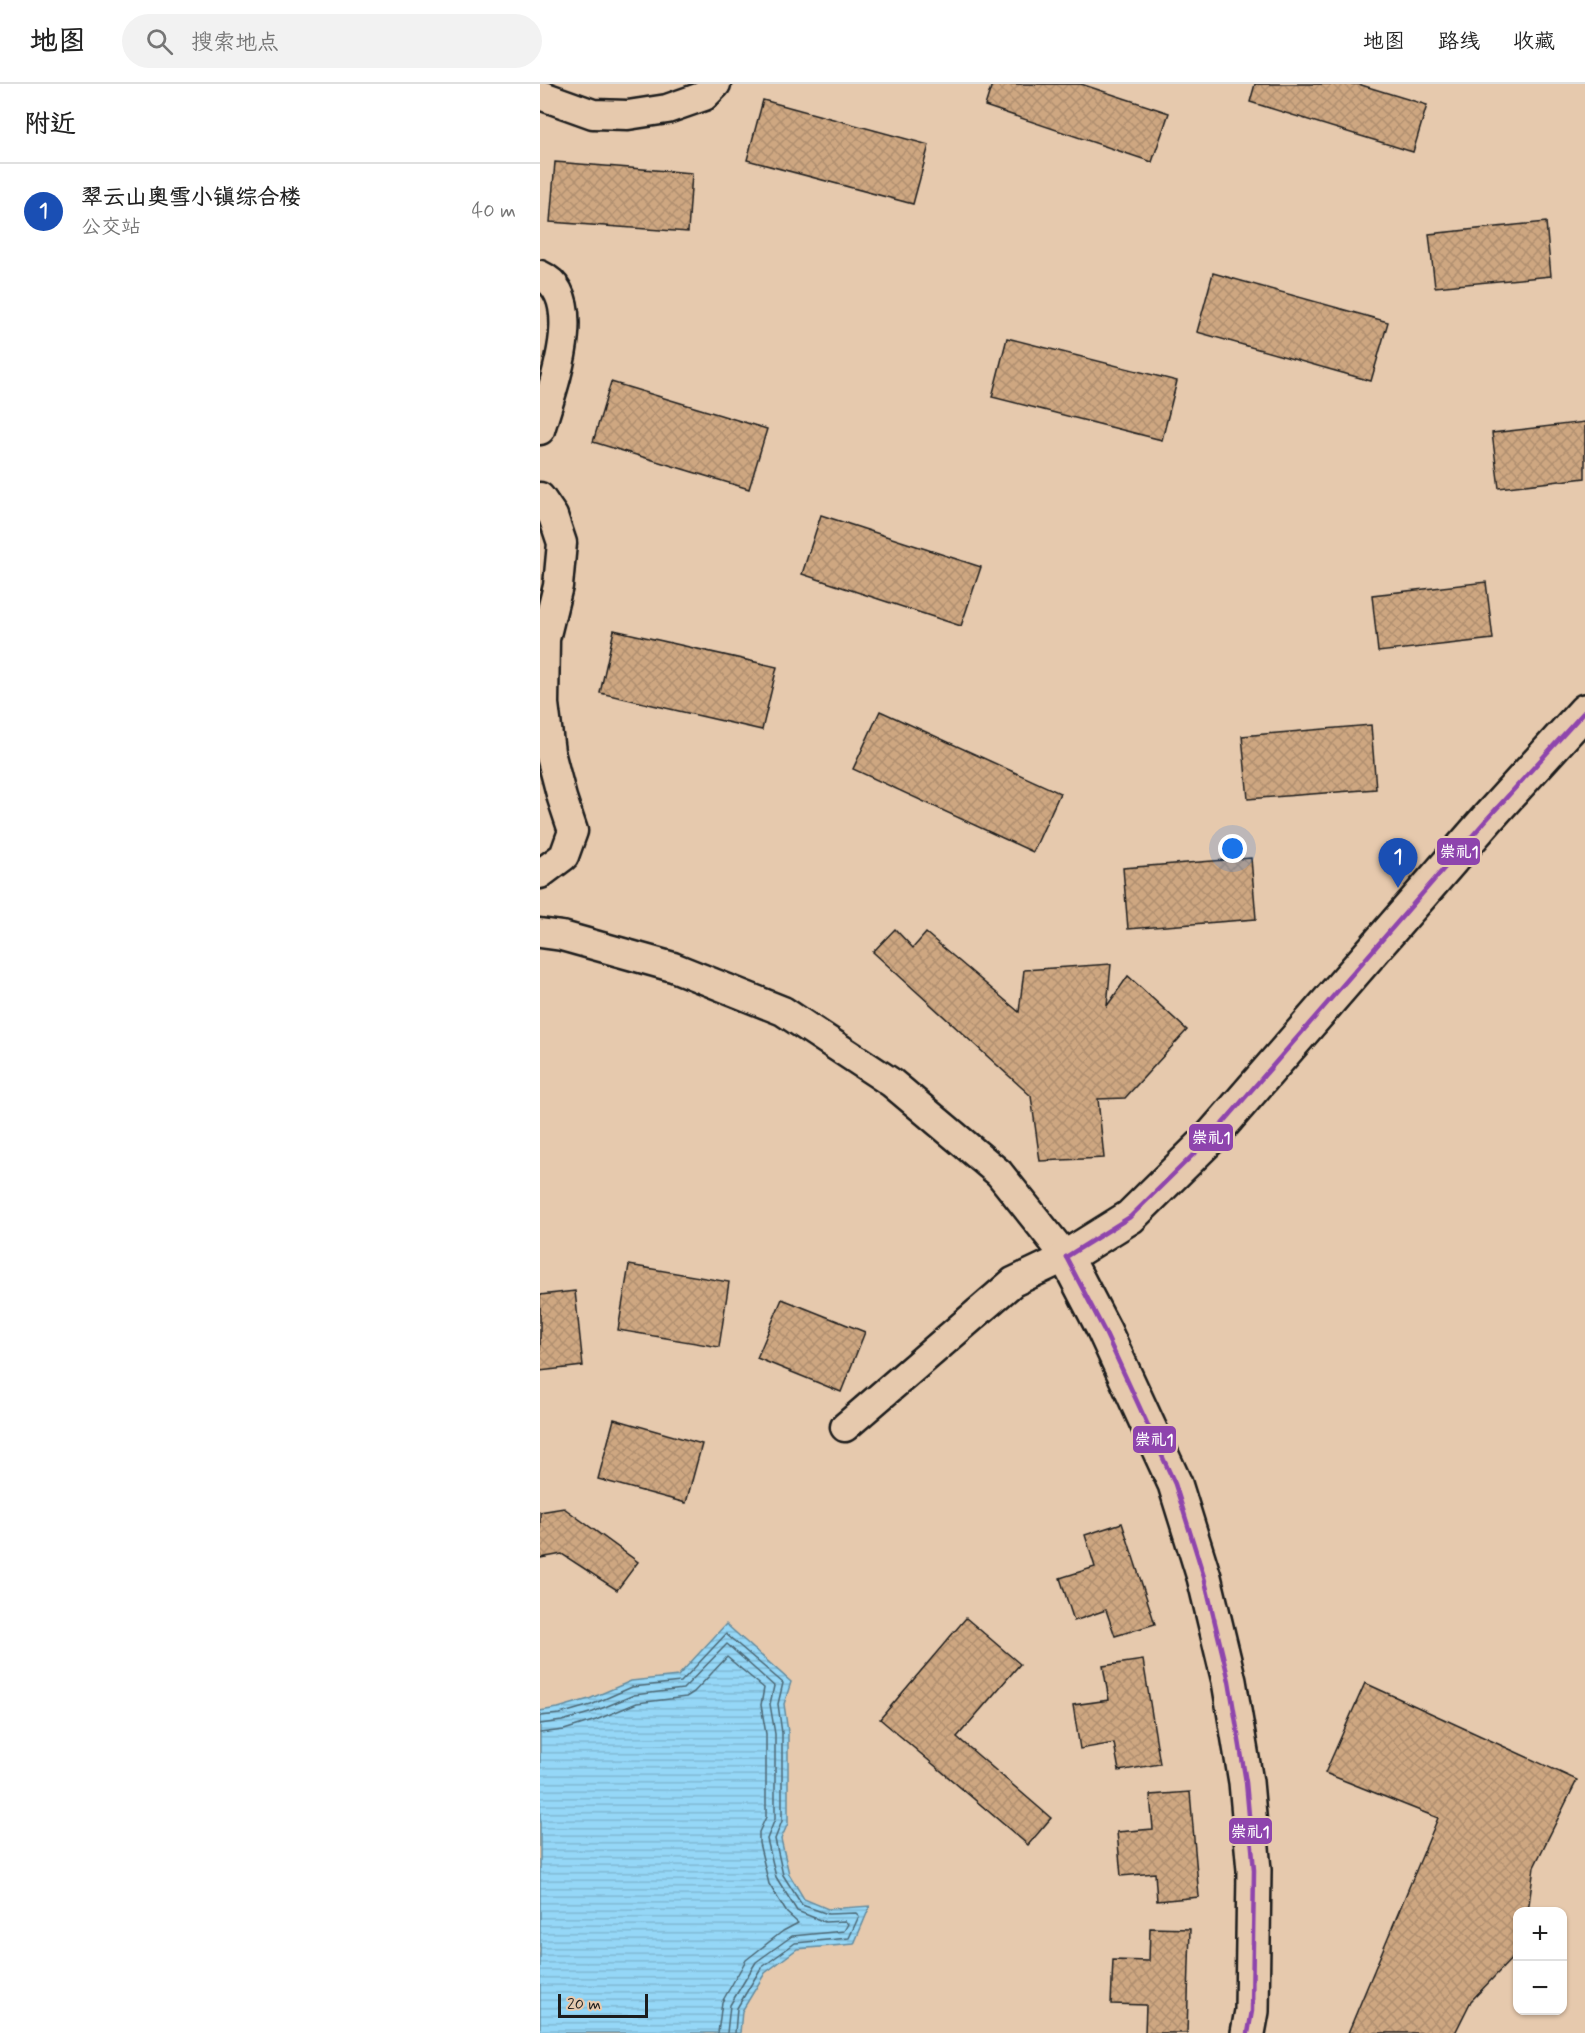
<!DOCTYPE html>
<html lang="zh">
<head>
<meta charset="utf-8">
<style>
	body { margin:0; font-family:Mynerve,"LXGW WenKai TC",sans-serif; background:#f2f2f2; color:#222 }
	.controls { position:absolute; right:18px; bottom:18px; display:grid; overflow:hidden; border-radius:12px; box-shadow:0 2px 4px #0004 }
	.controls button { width:54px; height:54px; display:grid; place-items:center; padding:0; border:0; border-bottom:2px solid #e0e0e0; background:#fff; color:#222; font:30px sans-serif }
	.scale { position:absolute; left:18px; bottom:15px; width:90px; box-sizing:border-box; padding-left:6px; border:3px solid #1c1c1c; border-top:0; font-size:16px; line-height:21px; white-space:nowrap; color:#1c1c1c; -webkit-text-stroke:4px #e6c9ad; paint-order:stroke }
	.you { position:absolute; left:693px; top:765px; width:21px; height:21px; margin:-15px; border:4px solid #fff; border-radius:50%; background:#1a73e8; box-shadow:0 0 0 9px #1a73e833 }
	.badge { display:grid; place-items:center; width:39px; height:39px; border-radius:50%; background:#111827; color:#fff; font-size:20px; font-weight:700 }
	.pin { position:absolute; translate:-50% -50px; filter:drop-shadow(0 2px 3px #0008) }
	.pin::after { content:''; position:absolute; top:32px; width:21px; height:18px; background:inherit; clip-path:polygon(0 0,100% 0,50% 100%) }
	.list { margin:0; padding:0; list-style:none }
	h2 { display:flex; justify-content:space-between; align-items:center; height:78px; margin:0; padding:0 24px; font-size:26px }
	h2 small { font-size:20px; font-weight:400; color:#767676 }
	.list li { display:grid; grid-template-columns:39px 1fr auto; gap:18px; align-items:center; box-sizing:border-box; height:96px; padding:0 24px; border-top:2px solid #e0e0e0 }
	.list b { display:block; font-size:22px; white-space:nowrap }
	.list p { margin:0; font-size:20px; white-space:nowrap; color:#767676 }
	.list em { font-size:20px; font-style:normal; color:#767676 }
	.icon { flex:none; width:33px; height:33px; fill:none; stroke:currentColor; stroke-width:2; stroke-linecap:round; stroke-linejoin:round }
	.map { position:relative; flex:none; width:1045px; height:1949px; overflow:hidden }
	header { display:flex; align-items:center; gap:36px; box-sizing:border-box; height:84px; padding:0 30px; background:#fff; border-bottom:2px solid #e0e0e0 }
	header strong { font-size:28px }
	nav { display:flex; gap:33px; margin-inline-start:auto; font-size:21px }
	.search { width:420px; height:54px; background:#f2f2f2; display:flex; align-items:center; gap:15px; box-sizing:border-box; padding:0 21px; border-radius:33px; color:#767676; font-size:22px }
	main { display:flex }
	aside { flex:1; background:#fff }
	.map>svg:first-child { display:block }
	.water { fill:url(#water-rules); stroke:#658c9f; stroke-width:1.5 }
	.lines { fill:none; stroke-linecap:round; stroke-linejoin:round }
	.shore { stroke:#4c6774; stroke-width:1.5 }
	.building { fill:url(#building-cross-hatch); stroke:#1c1c1c; stroke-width:1.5 }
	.minor-casing { stroke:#1c1c1c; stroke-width:33 }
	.tertiary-casing { stroke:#1c1c1c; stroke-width:38 }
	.minor { stroke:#e6c9ad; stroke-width:28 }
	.tertiary { stroke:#e6c9ad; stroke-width:33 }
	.bus-1-casing { stroke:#e6c9ad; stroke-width:9 }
	.bus-1 { stroke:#8e44ad; stroke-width:4.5 }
	.line-badge { stroke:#e6c9ad; stroke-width:2 }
	.badge-label { font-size:16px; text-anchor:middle; font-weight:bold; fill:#fff }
</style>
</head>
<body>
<header>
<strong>地图</strong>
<div class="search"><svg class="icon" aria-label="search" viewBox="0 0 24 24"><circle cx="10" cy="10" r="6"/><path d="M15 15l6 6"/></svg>搜索地点</div>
<nav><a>地图</a><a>路线</a><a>收藏</a></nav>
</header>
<main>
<aside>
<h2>附近<small></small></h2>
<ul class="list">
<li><span class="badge" style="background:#1a4fb4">1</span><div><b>翠云山奥雪小镇综合楼</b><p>公交站</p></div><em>40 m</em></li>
</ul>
</aside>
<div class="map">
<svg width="1045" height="1949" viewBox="0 0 1045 1949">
	<defs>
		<pattern id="water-rules" width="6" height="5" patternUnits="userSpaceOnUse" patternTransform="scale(1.5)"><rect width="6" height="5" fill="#95d7f7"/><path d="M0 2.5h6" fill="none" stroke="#80b8d3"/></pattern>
		<pattern id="building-cross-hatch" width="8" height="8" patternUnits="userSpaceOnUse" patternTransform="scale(1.5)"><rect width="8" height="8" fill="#cea781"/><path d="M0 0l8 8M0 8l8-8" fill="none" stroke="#b08f6f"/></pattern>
	</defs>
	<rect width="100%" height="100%" fill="#e6c9ad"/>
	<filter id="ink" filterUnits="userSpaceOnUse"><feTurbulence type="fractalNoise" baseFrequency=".0167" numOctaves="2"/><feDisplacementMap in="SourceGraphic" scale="12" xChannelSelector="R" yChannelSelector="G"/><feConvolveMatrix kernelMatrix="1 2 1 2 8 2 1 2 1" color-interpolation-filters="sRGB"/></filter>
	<g filter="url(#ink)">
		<path class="water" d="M186,1540L251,1598L244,1620L248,1648V1739L241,1755L249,1790L264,1815L288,1825L330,1822L314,1860L257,1865L225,1889L202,1927L200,1949H0V1627L18,1624L49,1615L91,1597L138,1592Z"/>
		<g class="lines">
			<g class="shore">
				<path d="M0,1632L20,1630L51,1621L92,1603L141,1598L186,1550L243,1599L238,1620L242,1649V1737L235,1755L243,1791L262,1821L288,1830L316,1829L319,1832L309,1854L255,1859L221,1884L197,1924L195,1949"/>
				<path d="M0,1640L22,1637L53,1628L94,1611L143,1605L187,1560L234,1602L230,1620L235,1650V1735L227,1755L236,1793L257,1827L285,1838L305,1837L308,1840L304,1847L252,1852L216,1878L190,1921L187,1949"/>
				<path d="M0,1649L24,1646L56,1636L97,1619L146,1613L154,1608L187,1573L224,1604L221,1621L226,1650V1733L219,1748V1759L229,1800L247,1829L258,1839L243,1847L206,1876L182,1918L178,1949"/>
			</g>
		</g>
		<g class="building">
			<path d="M452,0H541L629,29L612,78L445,22Z"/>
			<path d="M715,0H818L887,21L873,68L710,18Z"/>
			<path d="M223,16L389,61L373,120L207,76Z"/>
			<path d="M15,78L152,89L148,148L10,138Z"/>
			<path d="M1006,138L1011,192L895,203L889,150Z"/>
			<path d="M673,189L848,238L831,297L657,248Z"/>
			<path d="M467,254L637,297L622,356L452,313Z"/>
			<path d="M71,298L227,345L209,405L53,358Z"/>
			<path d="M1045,338V394L959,404L952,349Z"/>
			<path d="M281,431L441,483L421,542L262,490Z"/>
			<path d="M946,498L953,555L838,568L832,511Z"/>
			<path d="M74,546L237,583L222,646L60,609Z"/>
			<path d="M340,627L520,709L493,768L313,685Z"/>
			<path d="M831,641L836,705L708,715L702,652Z"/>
			<path d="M711,774L716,835L588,845L583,784Z"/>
			<path d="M355,845L373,864L386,849L479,928L484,886L571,880L567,922L588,892L647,946L585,1014L558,1015L564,1074L500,1077L491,1012L333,868Z"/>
			<path d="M89,1181L189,1198L179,1263L78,1246Z"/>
			<path d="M35,1207L43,1282L0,1287V1211Z"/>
			<path d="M242,1215L325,1248L301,1308L217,1274Z"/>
			<path d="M74,1335L162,1360L146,1419L58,1395Z"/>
			<path d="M24,1424L98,1478L77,1506L22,1470L0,1474V1428Z"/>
			<path d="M582,1439L615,1540L575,1552L566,1526L534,1537L520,1494L555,1483L545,1451Z"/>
			<path d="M426,1534L480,1580L417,1653L511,1734L488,1761L340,1635Z"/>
			<path d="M603,1576L620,1680L579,1687L574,1659L540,1665L533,1621L569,1616L563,1582Z"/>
			<path d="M825,1599L1037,1696L994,1783L988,1828H978V1868L931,1917L915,1949H808L898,1734L785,1689Z"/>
			<path d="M650,1708L659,1813L617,1817L615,1789L581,1792L577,1748L613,1745L610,1711Z"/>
			<path d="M610,1844L650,1845L647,1949H605L606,1921L571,1920L573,1876L609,1877Z"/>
		</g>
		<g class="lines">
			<defs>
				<g id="minor">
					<path d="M0,11L53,30L88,31L127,25L164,12L176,0"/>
					<path d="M0,191C49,213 11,308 0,346"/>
					<path d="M0,413L13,432L22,459L18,502L5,555L4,620L10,668L22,714L33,747L24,772L0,790"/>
					<path d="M0,849L22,852L133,883L243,927L352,999L459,1089L526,1173L473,1198L305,1343"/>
				</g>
				<path id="tertiary" d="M708,1949L712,1927L714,1786L706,1698L689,1597L664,1493L635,1400L564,1246L526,1173L590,1133L670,1054L947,735L1045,627"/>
			</defs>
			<use href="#minor" class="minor-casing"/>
			<use href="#tertiary" class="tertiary-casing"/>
			<use href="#minor" class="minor"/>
			<use href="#tertiary" class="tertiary"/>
			<defs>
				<g id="bus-1">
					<path d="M526,1173L564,1246L635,1400L664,1493L689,1597L706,1698L714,1786L712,1927L708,1949"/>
					<path d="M526,1173L590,1133L670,1054L947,735L1045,627"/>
				</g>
			</defs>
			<use href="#bus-1" class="bus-1-casing"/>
			<use href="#bus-1" class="bus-1"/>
		</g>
	</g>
	<g class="line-badge">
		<rect x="896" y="753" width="45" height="29" rx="6" fill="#8e44ad"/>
		<rect x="648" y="1039" width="46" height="29" rx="6" fill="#8e44ad"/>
		<rect x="592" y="1341" width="45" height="29" rx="6" fill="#8e44ad"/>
		<rect x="688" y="1733" width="45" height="28" rx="6" fill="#8e44ad"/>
	</g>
	<g class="badge-label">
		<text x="919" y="773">崇礼1</text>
		<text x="671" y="1059">崇礼1</text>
		<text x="614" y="1361">崇礼1</text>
		<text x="710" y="1753">崇礼1</text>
	</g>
</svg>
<div class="controls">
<button>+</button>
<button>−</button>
</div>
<div class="scale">20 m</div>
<div class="you"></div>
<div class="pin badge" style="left:858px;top:804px;background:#1a4fb4">1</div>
</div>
</main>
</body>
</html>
